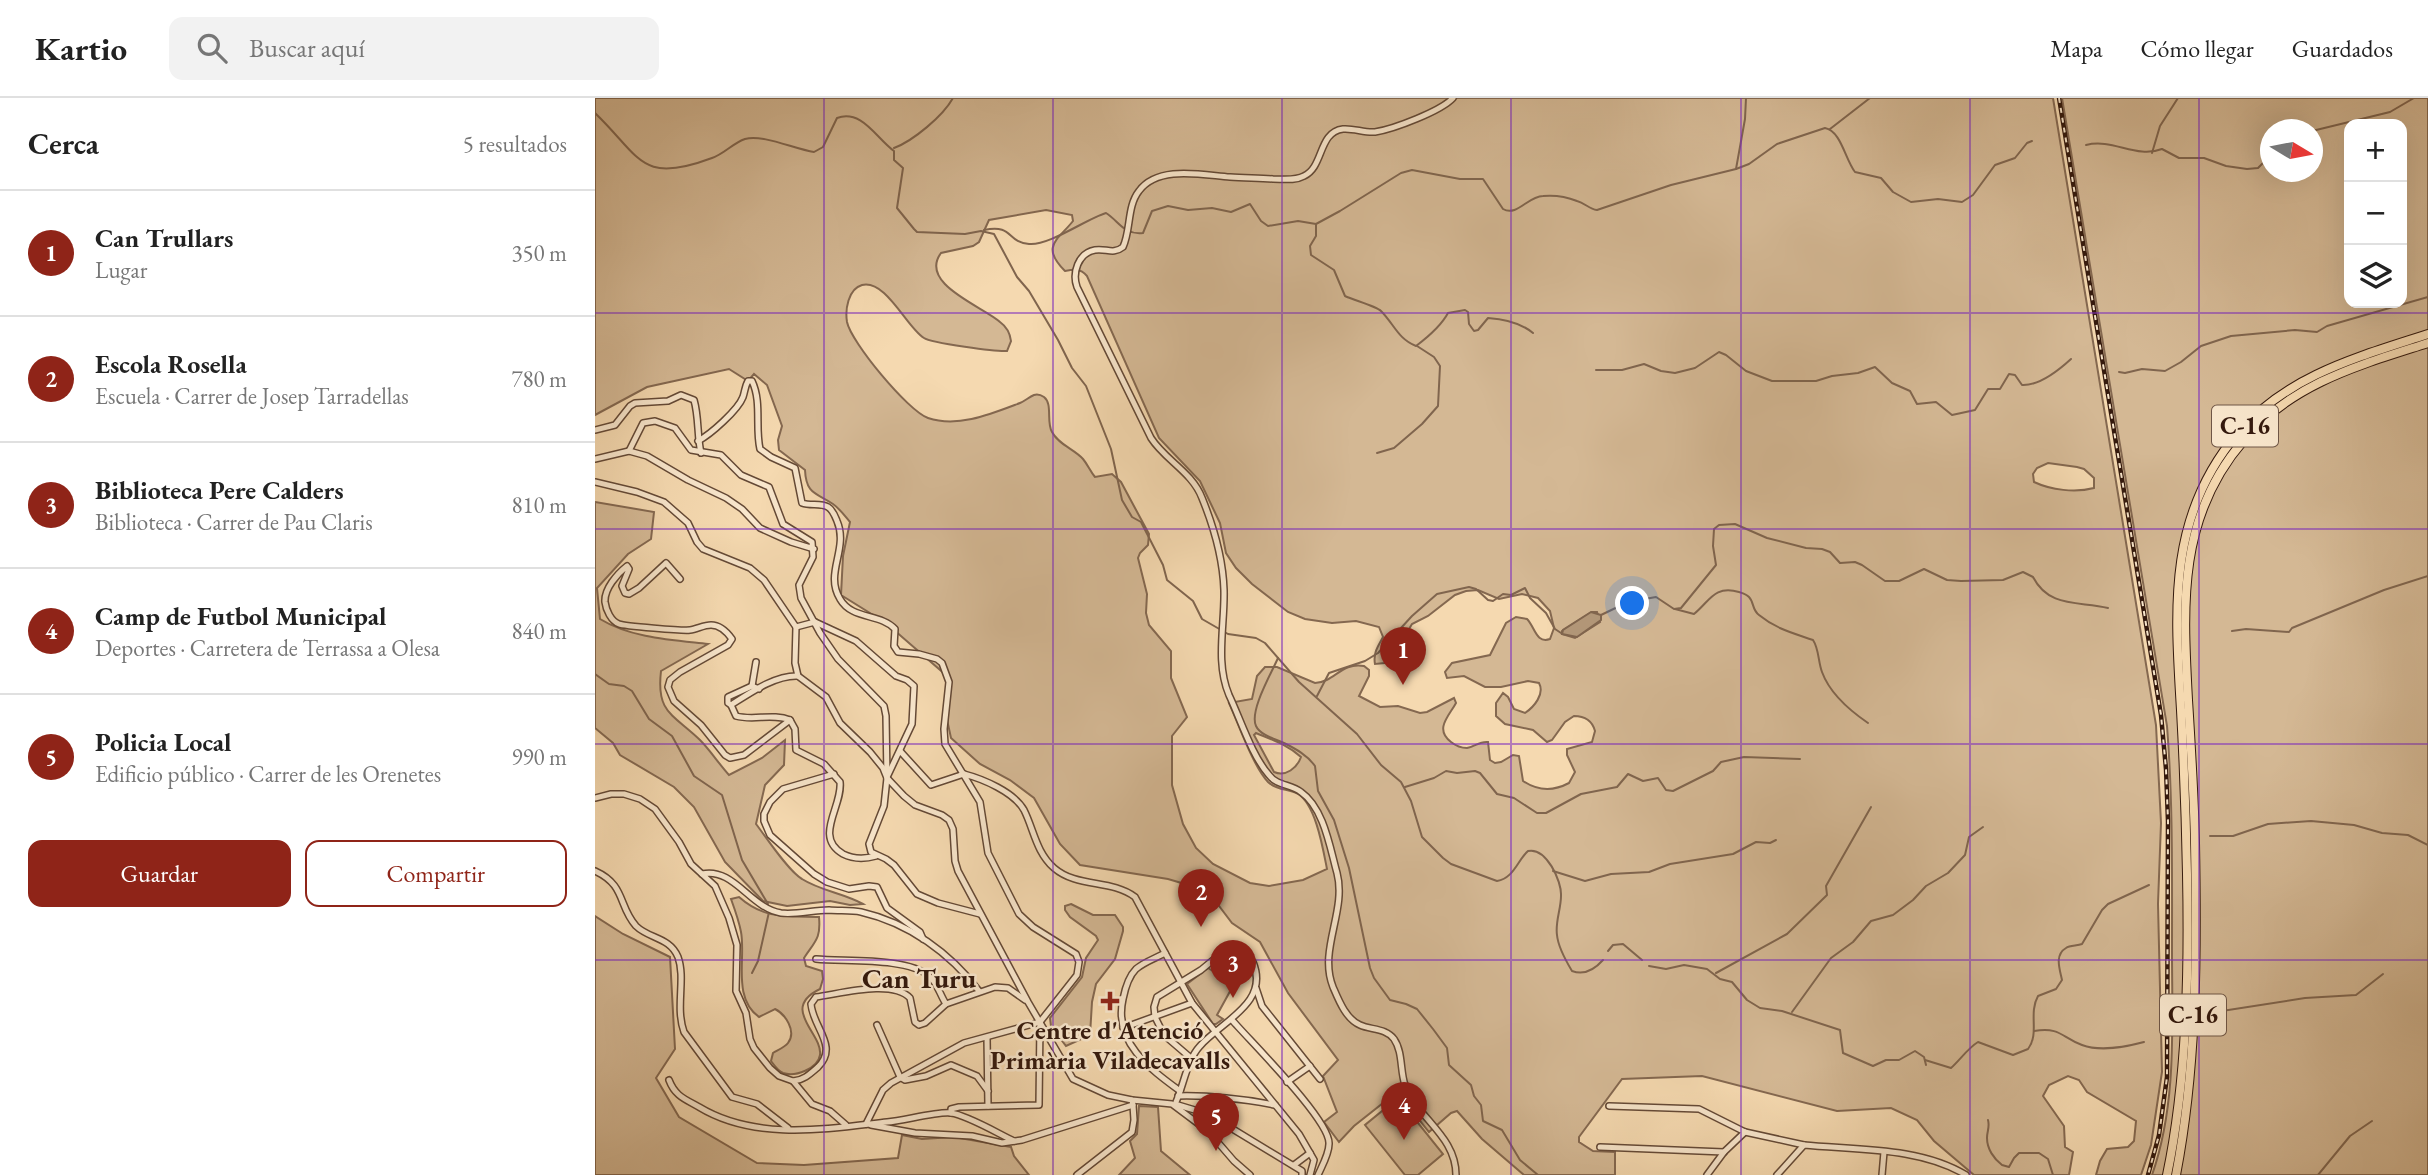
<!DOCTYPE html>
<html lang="es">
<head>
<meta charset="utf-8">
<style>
	body { margin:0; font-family:"EB Garamond",serif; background:#f2f2f2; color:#222 }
	.controls { position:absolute; right:21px; top:21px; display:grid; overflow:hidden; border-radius:14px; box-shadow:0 7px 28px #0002 }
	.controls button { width:63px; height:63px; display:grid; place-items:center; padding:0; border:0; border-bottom:2px solid #e0e0e0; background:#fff; color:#222; font:35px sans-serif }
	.compass { position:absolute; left:1665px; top:21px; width:63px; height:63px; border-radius:50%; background:#fff; box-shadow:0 7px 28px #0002; rotate:100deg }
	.you { position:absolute; left:1038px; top:506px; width:24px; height:24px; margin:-18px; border:5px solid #fff; border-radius:50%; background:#1a73e8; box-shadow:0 0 0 10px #1a73e833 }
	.badge { display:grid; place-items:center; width:46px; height:46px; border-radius:50%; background:#8f2418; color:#fff; font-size:23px; font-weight:700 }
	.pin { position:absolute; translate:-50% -58px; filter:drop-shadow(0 2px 4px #0008) }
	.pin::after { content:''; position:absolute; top:37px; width:24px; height:21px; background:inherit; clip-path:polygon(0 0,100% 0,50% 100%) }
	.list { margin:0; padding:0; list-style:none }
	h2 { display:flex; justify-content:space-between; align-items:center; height:91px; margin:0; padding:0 28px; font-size:30px }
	h2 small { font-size:23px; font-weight:400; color:#767676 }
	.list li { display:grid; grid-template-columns:46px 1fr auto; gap:21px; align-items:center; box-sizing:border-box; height:126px; padding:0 28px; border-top:2px solid #e0e0e0 }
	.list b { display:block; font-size:26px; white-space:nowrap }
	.list p { margin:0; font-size:23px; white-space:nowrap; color:#767676 }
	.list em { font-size:23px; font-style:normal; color:#767676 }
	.actions { display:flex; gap:14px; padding:21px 28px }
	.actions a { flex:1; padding:16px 0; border:2px solid #8f2418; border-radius:14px; text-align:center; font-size:24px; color:#8f2418 }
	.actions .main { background:#8f2418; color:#fff }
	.icon { flex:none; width:38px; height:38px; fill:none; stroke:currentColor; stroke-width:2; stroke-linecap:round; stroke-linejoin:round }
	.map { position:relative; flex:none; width:1833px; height:1077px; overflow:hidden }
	header { display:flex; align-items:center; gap:42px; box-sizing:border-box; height:98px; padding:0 35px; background:#fff; border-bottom:2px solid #e0e0e0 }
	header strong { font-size:33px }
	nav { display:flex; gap:38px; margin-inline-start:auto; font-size:24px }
	.search { width:490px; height:63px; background:#f2f2f2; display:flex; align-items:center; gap:18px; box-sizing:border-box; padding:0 24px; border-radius:14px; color:#767676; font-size:26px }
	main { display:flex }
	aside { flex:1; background:#fff }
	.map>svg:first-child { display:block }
	.green { fill:#d4b894; stroke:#846850; stroke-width:2; fill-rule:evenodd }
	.water { fill:#b39879; stroke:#80654e; stroke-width:2 }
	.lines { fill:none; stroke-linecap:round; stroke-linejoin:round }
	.stream { stroke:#80654e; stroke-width:2 }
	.minor-casing { stroke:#644936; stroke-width:8 }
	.highway-casing { stroke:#34190d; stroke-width:10 }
	.minor { stroke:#f8e6cc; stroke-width:5 }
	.highway { stroke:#f5d9b0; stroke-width:8 }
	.rail-casing { stroke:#34190d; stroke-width:4.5 }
	.rail { stroke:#f8e6cc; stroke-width:2; stroke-dasharray:5; stroke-linecap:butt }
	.grid { fill:none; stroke:#7b2cbf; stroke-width:2; stroke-opacity:0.55 }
	.poi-dot { fill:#8f2418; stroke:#f8e6cc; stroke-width:2.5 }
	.labels { text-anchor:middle; stroke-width:5; stroke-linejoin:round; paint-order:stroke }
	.shield { fill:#f8e6cc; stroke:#6f5646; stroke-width:2 }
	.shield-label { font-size:24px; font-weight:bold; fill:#34190d }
	.poi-label { font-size:26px; font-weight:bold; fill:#34190d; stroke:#f8e6cc }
	.neighbourhood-label { font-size:28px; font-weight:bold; fill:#34190d; stroke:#f8e6cc }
</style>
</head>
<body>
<header>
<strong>Kartio</strong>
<div class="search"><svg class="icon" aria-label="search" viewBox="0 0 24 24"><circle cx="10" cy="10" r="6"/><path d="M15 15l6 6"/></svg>Buscar aquí</div>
<nav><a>Mapa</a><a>Cómo llegar</a><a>Guardados</a></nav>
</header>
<main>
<aside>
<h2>Cerca<small>5 resultados</small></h2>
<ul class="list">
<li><span class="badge">1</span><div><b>Can Trullars</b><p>Lugar</p></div><em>350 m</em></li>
<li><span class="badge">2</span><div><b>Escola Rosella</b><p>Escuela · Carrer de Josep Tarradellas</p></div><em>780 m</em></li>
<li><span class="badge">3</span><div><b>Biblioteca Pere Calders</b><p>Biblioteca · Carrer de Pau Claris</p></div><em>810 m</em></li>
<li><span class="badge">4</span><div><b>Camp de Futbol Municipal</b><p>Deportes · Carretera de Terrassa a Olesa</p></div><em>840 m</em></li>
<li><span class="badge">5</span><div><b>Policia Local</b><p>Edificio público · Carrer de les Orenetes</p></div><em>990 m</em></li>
</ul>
<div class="actions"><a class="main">Guardar</a><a>Compartir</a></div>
</aside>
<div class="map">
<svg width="1833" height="1077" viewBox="0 0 1833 1077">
	<rect width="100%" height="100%" fill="#f5d9b0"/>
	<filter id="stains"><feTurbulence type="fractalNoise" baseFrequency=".00286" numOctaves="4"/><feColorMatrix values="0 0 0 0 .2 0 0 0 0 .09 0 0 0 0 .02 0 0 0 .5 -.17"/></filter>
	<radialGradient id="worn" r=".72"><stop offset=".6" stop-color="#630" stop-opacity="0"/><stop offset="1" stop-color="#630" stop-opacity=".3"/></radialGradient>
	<g class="green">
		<path d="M0,0H1458L1561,627L1566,725L1563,806L1567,974L1556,1047L1546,1077H1501L1505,1063L1512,1051L1533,1049L1539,1043L1541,1023L1492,994L1484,982L1473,978L1454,987L1448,998L1469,1028L1470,1049L1478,1054L1474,1077H1379L1339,1043L1322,1022L1296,1010L1242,1013L1107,978L1027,981L984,1039V1044L998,1053L1020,1054V1077H929L887,1041L862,1013L856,1015L834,1034L802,994L759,1028L744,1044L729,1024L742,1014L728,978L743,962L693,895L665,844L637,825L621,804L600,789L573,781L485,767L465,746L439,700L415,682L385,666L356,640L351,617L352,578L291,525L246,497L248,458L255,424C250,418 245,411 238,406C221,395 211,396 210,372L184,352L183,342L187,328L172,287L159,276L153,283L134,271L52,289L0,317ZM451,112L477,117L478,123C463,142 445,148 470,173C479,171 485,170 492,178L564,340L605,383L625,425L631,455L641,470L657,486L693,514L710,521L737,525L761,523L784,529L788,539C783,548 778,555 780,566L790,565L795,563L817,526L833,518L860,497L871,493L883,492L904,501L927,496L943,500L955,513L959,530L955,541C941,546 940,529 932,521L921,519L911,525L895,557L857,565L850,574L852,580L869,578L890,589H906L933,583L944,585C950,596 939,609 930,615L919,611L913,599L908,595L901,605V618L910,626L938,632L952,644L957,642L970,624L979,618C990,618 997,622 1000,633L997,644L972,651V657L980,674L974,685C959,693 943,693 928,683L924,658L918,657L906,664L900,665L895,662L893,644C884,643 880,649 872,650C866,650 861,648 856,644C839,631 854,618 861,605L859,600L832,614L825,615L803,608L785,609L764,598L774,578V572L769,568C746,564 740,584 720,585L682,569H670L662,578L657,601L634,605C644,627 658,668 673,684C681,692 694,691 703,696C721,707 728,751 732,771L708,782L674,788L655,785L618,766L601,750L588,726L577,687V638L592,619L576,580V553L554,527L551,515L552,496L543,460L545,455L553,447L554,436L526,384L517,376L500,379C495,373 493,367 488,361C479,351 464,347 457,334C451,324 458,306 449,299C446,297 442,296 439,297C434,299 430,303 425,305C396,316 363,330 333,320C313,313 256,244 252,224C250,212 253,191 267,187C291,181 312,230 329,240C336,245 403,254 412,253L416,243C415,235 412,229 405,224C389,209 323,186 346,155L378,148L384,144L394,122ZM1453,365L1482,369L1489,371L1499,380V390C1480,395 1456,392 1439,384L1438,376L1442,370ZM997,514H1002L1005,524L980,540L967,536V533ZM661,635C678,642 693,647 706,659C702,670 691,679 679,674L659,637Z"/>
		<path d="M1467,0H1833V1077H1557C1582,1006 1577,928 1577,854C1577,778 1578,704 1572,628ZM1754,26H1807V205H1754ZM1675,32H1717V74H1675Z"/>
		<path d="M0,404L59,414L56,441L33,456L2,490L5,521C36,540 77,542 113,546L66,573C61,615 78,616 105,642C115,652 124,666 134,677L167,660L190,642L189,667L170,687L161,726C171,739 194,774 207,781C226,793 248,795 268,806L255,807L235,803L192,808L168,803L130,764L99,709L79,689L25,657L18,645L0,630Z"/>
		<path d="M144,799C170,822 193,818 224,819C226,841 220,843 209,860L211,868L227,873L228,881L225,891C184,911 228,935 225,957C223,971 200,979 188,975C182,972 180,968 176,963L178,955C183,952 190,949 193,945C202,933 190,916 180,911L164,919C137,900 151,860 146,834C144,823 140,812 136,801Z"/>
		<path d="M476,806L498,817H520L528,829V833L520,861L501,886L497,904L495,937L471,948L456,928L455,920L487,879L491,860L503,842L501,838L475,819L470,812V808Z"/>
		<path d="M0,818L28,836L75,859L80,951L61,980L84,1019L162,1065L209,1067L303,1060L307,1037L327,1041L359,1039L416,1049L419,1058L434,1077H0Z"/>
		<path d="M613,870L639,886L622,917L628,921L621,926H618L592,886Z"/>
		<path d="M803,1000L848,1056L823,1077H810L770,1027Z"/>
		<path d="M544,1008L563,1009L566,1053L595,1077H524L540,1060L535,1043L542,1036Z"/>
	</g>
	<path class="water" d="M996,514L1006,517V522L982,539L967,536L968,532Z"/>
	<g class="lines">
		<g class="stream">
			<path d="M0,15C46,59 45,87 117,60C129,56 138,45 150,41C168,36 199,51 219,54L228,49L242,20C267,11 281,40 299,53V62L308,70L302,110L319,131L322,134L370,136L386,133L399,136L422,179L434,193L463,242L477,270L491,288L516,351L527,402L537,419L546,424L568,467L572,482L598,503L607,521L633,536L661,540L670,545L704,584L762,636L786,667L806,684L816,703L827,739L848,760L856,766L902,783C919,780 922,763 933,753C951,749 967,783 966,798C966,811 960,824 962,837C963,849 971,863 977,873C990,878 1000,871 1008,862"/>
			<path d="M1235,31L1275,0"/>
			<path d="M1717,33L1795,14L1819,0"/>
			<path d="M1491,47C1518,40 1541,61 1567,51L1584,60H1609L1631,68L1652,71L1663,70L1675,58"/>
			<path d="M299,50C318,43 348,18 358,0"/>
			<path d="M1557,55L1565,28L1583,0"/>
			<path d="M1141,71L1150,21L1151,0"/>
			<path d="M721,126L745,113L806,75L817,72L865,81H888L908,111C922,119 933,98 948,98C958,97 972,99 982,103C990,105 994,111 1002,112L1076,87L1141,71L1154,66L1182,46L1230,30C1246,33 1250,61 1260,74L1286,80L1298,94L1316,104L1343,101L1367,104L1378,97L1400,67L1420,60L1432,45L1437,43"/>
			<path d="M389,132C419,126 411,144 434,146C454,148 491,121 511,115C524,123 528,137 548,135L557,113L573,108L593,112L617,110L636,114L655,106L666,123L673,128L703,123L721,126V138L715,148L716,157L739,172L750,198C758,202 781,208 786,213C799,226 803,241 821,248C833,239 846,228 853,215L870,212L873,214L874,226L879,233L883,232L893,220C908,221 926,225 938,235"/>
			<path d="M1001,272H1027L1049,266L1066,273L1080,275L1100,270L1124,254L1131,257L1151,273L1177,283H1221L1237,278L1263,275L1280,269L1297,285L1315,293L1322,306L1341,304L1357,317L1380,312L1393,291H1405L1414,276L1420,277L1427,287C1445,288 1464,272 1476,261"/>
			<path d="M1524,274L1530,275L1547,271L1570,273L1586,264L1606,248L1636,238L1700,232L1722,234L1732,228L1833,199"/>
			<path d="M782,355L799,350L827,326L843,308L845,268L839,259L822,248"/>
			<path d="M1080,511L1099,516C1115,503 1119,487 1144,494C1147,495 1151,496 1154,499C1159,504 1157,512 1164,517C1181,531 1198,535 1218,542C1224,551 1223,563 1227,574C1235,596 1254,612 1273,625"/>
			<path d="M1006,517L1033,504L1061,499L1079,511L1086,510L1121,467L1118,448L1119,431L1124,427L1140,426L1172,440L1211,450L1227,451L1235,454L1245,465L1260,464L1267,467L1290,483H1304L1329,471L1352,482L1366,483L1408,482L1428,474L1438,479C1454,510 1483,503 1513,510"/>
			<path d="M1637,533L1651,531L1694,534L1697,530L1789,492L1833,478"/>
			<path d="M683,560C677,574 654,613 661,628C665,637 680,641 689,645C701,651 712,657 720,668L723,693L739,722L754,770L775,870L779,880L795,902L811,906L822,911L838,931L852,950L854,967L876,987L879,998L886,1007L888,1023L907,1032L925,1062L943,1077"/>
			<path d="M0,576L14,586L29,588L37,593L54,621L77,638L99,678L127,697L147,762L173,806"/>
			<path d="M722,598L734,575L770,563L783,555L817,518L842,496L874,489L881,491L893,502L898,503L908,496L916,497L930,490L935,500L951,515L960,531L966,535"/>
			<path d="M810,689L839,680L851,673L862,675L880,673L885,675L902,696L919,700L942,715H951L986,696L1022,689L1033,676L1048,683L1063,680L1071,692L1078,693L1118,673L1126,664L1149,659L1205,661"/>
			<path d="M1615,738H1638L1673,726L1716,723L1759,727L1787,735L1813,737L1833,747"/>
			<path d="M958,773L990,783L1016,776L1054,774L1075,766L1138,756L1161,744L1175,745L1181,742"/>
			<path d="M1013,853L1018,847L1028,846L1047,862"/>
			<path d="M1054,868L1071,871L1089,867L1112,871L1125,881L1137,884L1152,902L1165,910L1187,913L1245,932L1248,955L1278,968L1291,962H1304L1320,953L1329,959L1331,967"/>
			<path d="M157,875L163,863L174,814"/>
			<path d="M1121,875L1192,836L1232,797L1231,788L1276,709"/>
			<path d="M1197,914L1236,860L1258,844L1276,823L1298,817L1318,802L1331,788L1353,775L1370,757L1374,739L1388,729"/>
			<path d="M1614,915L1710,900L1761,897L1788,876"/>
			<path d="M1439,933C1466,929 1466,939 1487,947C1506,954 1530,949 1549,944"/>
			<path d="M1330,962L1356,970C1365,962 1373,950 1383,944L1418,957L1433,951C1445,935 1433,916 1443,898L1461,891L1467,882C1465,872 1459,857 1471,850C1475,847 1482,848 1487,846L1507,812L1513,806L1554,787"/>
			<path d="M1393,1022C1395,1029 1392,1033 1392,1040C1392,1051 1399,1061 1407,1067L1414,1069L1419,1060L1424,1055H1444L1453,1061L1458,1077"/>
			<path d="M1723,1077L1755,1038L1777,1023"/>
		</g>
		<defs>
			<g id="minor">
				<path d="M858,0C846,13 799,31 780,34C769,35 759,30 748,31C723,34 729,69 709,78C700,83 688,81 678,81C663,80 649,80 635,79C607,77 563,67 544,93C532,108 536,132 528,149C518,157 511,150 500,152C483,155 477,175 482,189L556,340C570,362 597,374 607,400C618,427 628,462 629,492C630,527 620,564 634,597C645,620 657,658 674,677C682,688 696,686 706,694C729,710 735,750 742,775C752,813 723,852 738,889C744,903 751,921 765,927C776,932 791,930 799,941C808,954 805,973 810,987C823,1021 861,1038 861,1077"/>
				<path d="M0,332L20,327L35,308L40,305L73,303L86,297L99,302C104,319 102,338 106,355"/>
				<path d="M103,343C116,336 143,312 148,299C150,293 150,288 153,283H157C167,304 160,329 165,351L176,359L200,370L207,405C215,408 226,405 233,409C238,412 240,418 242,423C254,451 229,475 245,501C257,522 285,515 300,531L299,548L303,554L324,556L342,561L347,565L354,584L349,631L350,646L385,704L393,755L424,816L438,829L481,856L484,864L482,877L445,924"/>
				<path d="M34,353L48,325L60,323L80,330L96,352L126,357L146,377L174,389L188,426L217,444L218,459L204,487L206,500L225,535L243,561L289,608L291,618L292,680L289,708L274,746L276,754L291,761L299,767L322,796L343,805L385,816"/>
				<path d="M0,361L34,353L52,358L93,382L131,400L147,411L165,430L196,444L219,451"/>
				<path d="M0,384L42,394L69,404L93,425L102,444L108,451L155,470L169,482L201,529L200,565L203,578L231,599L245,625L275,654L288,670L292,680L309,698L320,707L347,717L354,722L358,731L360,763L363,773L433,904L478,981L513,997L537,1002L577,1006L613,1033L639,1063L655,1077"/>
				<path d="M85,481L71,465L44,490L34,496L30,495L27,488L34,471L32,468C22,476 9,491 10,504C11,512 16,523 24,526C29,528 88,533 95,532C102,531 109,527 116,527C125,527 132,534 137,541L133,547L85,574L75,582L73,589L79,603L106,627L130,657L135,660L149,657L195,622"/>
				<path d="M220,524L261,543L301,578L312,582L319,588L317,626L293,677"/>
				<path d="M201,529L220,524"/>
				<path d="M203,578C180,577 155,595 136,607L141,618C158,623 178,615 195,622L200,631L201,652L229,666L245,684C248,708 218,739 248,756C258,761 270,761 281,758"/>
				<path d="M157,588L161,564"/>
				<path d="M136,607L133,605V599L157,588L164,591"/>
				<path d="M305,653L336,687L369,676"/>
				<path d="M239,676L188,691L175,704L169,716V723L175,737L219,776L232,784L254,791L274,788L282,789L292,810L325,834L328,841"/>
				<path d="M369,676C388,681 419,694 429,712C439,732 441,754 459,770C482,790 516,781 540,799L597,905L704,1036L719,1062L715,1077"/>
				<path d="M0,700L16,696H29L45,701L60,711L84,744L96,766L120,788L134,820L142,847L141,893L151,915L155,941L159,950L175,970L184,978L198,983L217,1006L235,1013L251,1027"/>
				<path d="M0,773C31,787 23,808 41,828C54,841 75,839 83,859C91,881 80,909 89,934L137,999L162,1006L193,1030"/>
				<path d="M107,776C139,769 155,810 186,815C201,817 218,812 234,812C244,813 256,812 266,814C314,825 355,855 384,893"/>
				<path d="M570,855C561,860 549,864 541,871C533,879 530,891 528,901C518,944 555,971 585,993"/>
				<path d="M221,861C250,864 312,859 334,878C342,884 345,897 351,906"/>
				<path d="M661,890L667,908L725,981"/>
				<path d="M637,922C655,943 736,1023 734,1046C734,1056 727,1068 723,1077"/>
				<path d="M282,927L305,979L310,982L331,978L356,967L382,978L393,993"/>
				<path d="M528,930L597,905"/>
				<path d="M392,940L393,1008"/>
				<path d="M74,982C80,998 90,1001 104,1009C160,1043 231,1031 292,1024C308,1023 343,1013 356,1015C372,1017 404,1036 419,1043"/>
				<path d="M198,983C209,982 215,976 223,969C244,948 218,930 216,906L221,899C245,896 297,881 315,900L320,924L324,927L330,925L351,906L400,889L413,890L430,902"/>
				<path d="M692,984L715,968"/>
				<path d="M583,998C617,997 647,1001 680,1007"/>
				<path d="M581,1004C589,986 592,962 605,948C627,923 675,905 658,864L641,857L623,858L606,872L562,899L559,909L560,919L569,937L597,961"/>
				<path d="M583,1007L613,1016L707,1073V1077"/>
				<path d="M1014,1008L1104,1011L1150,1034L1209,1047"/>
				<path d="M356,1015V1011L364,1009L444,1007L445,924"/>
				<path d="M271,1026L288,992L296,985L369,945L445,924"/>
				<path d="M276,1027L320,1035L377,1038L407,1045L427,1042L538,1007L537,1002"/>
				<path d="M1005,1049L1129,1054"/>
				<path d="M699,1067L715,1055"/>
				<path d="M482,1077L537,1034L539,1022L538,1007"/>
				<path d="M1112,1077L1129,1054L1150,1034"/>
				<path d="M1182,1077L1209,1047C1262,1052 1325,1049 1371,1077"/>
				<path d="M1287,1077L1289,1054"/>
			</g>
			<g id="highway">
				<path d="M1572,1077C1592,982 1594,873 1592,776C1591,721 1589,667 1586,612C1580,511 1572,418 1643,335C1693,277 1763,259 1833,236"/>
				<path d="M1581,1077C1602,968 1602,855 1600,745C1599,697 1596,650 1593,602C1588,508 1582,419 1649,342C1697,285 1765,267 1833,245"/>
			</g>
		</defs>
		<use href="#minor" class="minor-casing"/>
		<use href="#highway" class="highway-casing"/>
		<use href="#minor" class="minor"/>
		<use href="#highway" class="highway"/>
		<defs>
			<path id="rail" d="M1464,0L1566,617L1571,671L1573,723L1572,979L1564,1037L1553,1077"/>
		</defs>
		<use href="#rail" class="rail-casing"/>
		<use href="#rail" class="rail"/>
	</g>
	<path class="grid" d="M229,0V1077M458,0V1077M687,0V1077M916,0V1077M1146,0V1077M1375,0V1077M1604,0V1077M0,215H1833M0,431H1833M0,646H1833M0,862H1833"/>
	<path class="poi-dot" d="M511.5 892.5h7v7h7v7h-7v7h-7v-7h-7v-7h7z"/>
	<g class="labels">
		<g class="shield">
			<rect x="1617" y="307.5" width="66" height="41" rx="5"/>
			<rect x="1565" y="896.5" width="66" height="41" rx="5"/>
		</g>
		<g class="shield-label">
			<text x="1650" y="336">C-16</text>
			<text x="1598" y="925">C-16</text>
		</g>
		<g class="poi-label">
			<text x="515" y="941">Centre d'Atenció<tspan x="515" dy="30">Primària Viladecavalls</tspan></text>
		</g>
		<g class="neighbourhood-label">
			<text x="324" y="890">Can Turu</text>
		</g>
	</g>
	<rect width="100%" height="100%" filter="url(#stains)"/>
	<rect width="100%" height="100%" fill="url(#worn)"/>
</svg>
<div class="controls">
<button>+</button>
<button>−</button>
<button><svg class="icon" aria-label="layers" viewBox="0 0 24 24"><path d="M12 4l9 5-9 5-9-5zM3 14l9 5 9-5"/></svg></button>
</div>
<svg class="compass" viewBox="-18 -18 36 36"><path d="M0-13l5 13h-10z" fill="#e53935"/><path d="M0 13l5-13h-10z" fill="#767676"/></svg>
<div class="you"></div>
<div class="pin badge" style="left:808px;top:587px">1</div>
<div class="pin badge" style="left:606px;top:829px">2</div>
<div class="pin badge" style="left:638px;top:900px">3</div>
<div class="pin badge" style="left:809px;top:1042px">4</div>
<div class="pin badge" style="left:621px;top:1053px">5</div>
</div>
</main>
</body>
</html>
